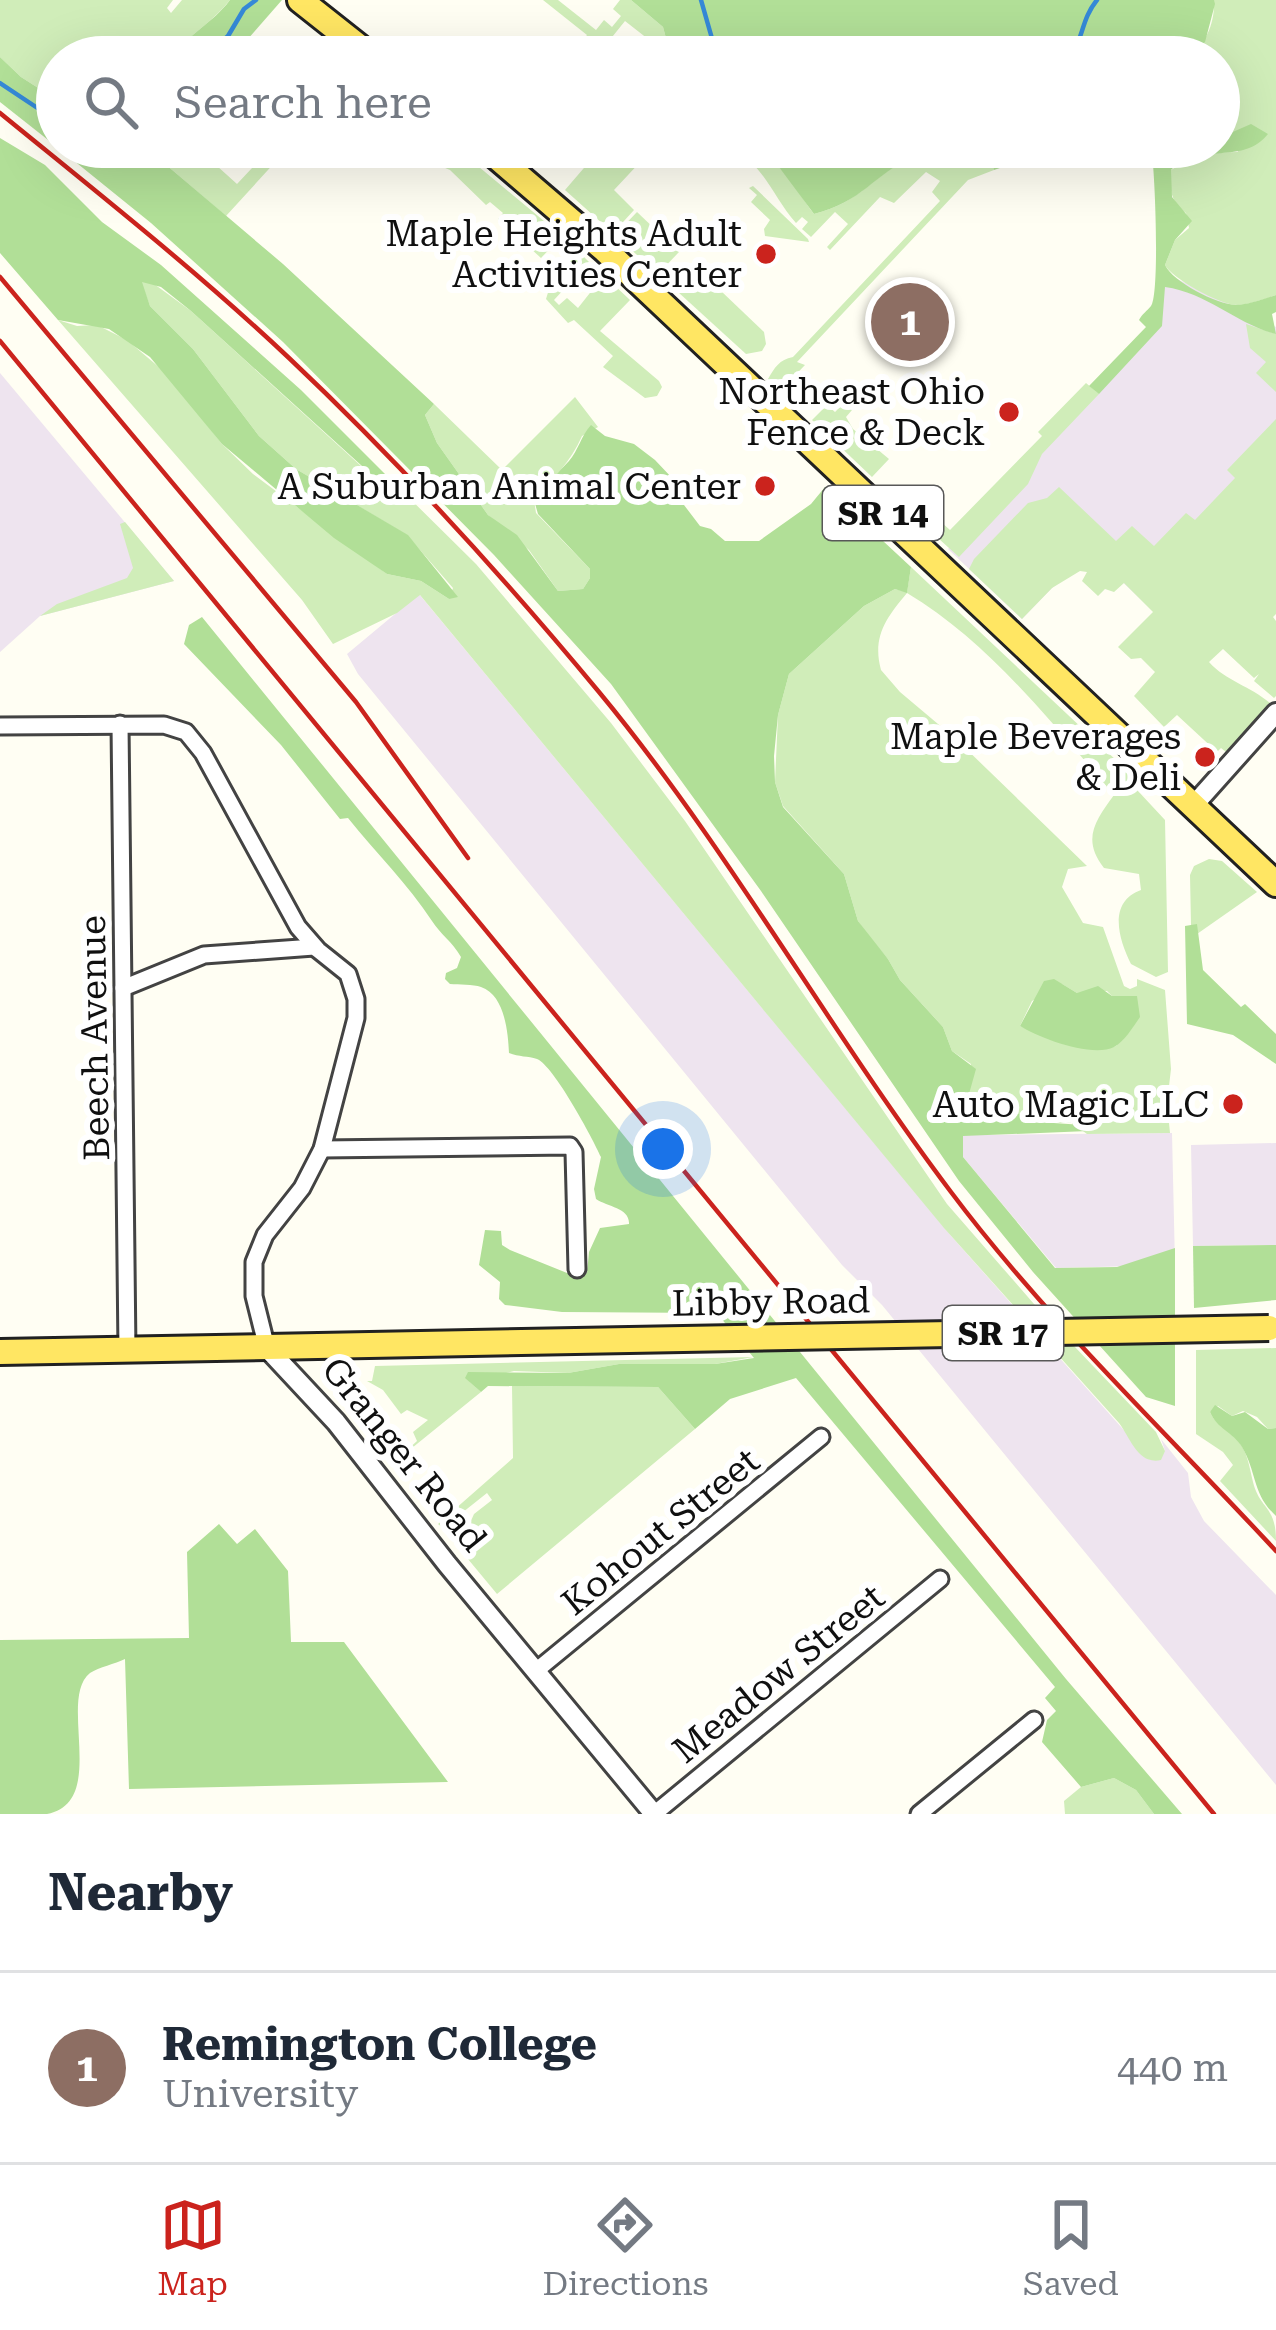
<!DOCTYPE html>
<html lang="en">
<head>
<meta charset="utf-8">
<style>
	body { margin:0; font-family:"Roboto Serif",serif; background:#f2f2f3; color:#1f2937 }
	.you { position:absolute; left:663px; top:1149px; width:42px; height:42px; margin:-30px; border:9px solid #fff; border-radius:50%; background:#1a73e8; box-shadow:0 0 0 18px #1a73e833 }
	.badge { display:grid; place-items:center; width:78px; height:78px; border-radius:50%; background:#cb231d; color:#fff; font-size:39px; font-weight:700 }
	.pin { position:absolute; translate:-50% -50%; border:6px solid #fff; box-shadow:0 3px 12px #0006 }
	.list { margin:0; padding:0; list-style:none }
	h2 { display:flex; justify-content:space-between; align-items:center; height:156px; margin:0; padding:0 48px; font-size:51px }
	h2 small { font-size:39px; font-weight:400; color:#747a83 }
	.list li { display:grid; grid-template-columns:78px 1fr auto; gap:36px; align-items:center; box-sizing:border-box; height:192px; padding:0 48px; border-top:3px solid #e0e1e3 }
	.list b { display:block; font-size:45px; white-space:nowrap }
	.list p { margin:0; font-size:39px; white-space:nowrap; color:#747a83 }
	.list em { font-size:39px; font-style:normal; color:#747a83 }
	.icon { flex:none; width:66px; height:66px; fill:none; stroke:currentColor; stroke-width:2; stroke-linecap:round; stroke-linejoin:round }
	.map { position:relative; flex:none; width:1276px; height:1814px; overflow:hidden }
	.search { position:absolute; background:#fff; box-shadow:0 12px 48px #0002; left:36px; right:36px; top:36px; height:132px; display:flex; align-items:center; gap:30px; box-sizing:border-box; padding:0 42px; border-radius:66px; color:#747a83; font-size:45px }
	.sheet { height:348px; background:#fff }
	nav { display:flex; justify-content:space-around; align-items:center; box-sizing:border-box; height:168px; border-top:3px solid #e0e1e3; background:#fff; font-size:33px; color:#747a83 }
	nav a { display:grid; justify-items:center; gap:6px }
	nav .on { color:#cb231d }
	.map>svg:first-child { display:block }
	.industrial { fill:#eee4ef }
	.green { fill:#d0edb9; fill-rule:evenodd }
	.forest { fill:#b1df97 }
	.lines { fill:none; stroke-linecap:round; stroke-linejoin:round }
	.stream { stroke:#3589d7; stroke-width:4.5 }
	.minor-casing { stroke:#434343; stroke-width:21 }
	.tertiary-casing { stroke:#434343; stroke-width:24 }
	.primary-casing { stroke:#212121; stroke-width:30 }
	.minor { stroke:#fff; stroke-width:15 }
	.tertiary { stroke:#fff; stroke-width:18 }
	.primary { stroke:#ffe663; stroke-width:24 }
	.rail { stroke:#cb231d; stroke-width:4.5 }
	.primary-bridge-casing { stroke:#212121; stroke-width:30; stroke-linecap:butt }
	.primary-bridge { stroke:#ffe663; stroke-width:24 }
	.poi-dot { fill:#cb231d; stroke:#fff; stroke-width:4.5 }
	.labels { text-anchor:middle; stroke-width:12; stroke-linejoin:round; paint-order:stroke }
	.shield { fill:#fff; stroke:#585858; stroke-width:3 }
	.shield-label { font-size:33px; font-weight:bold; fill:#101010 }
	.poi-label { font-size:36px; fill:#101010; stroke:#fff; text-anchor:end }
	.street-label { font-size:36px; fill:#101010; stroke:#fff }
</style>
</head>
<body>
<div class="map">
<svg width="1276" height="1814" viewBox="0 0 1276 1814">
	<rect width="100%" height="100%" fill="#fffef3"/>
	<g class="industrial">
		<path d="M1171,276L1276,327V537L1180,637L1089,550L1022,619L948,549L1157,329L1159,283Z"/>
		<path d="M0,373L174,581L40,616L0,652Z"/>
		<path d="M419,594L952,1237L1130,1437L1165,1451L1161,1439L1188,1473L1191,1497L1204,1521L1276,1595V1785L882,1305L842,1265L358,674L347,654Z"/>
		<path d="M1172,1133L1175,1265L1056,1268L963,1157V1135Z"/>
		<path d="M1276,1143V1245L1193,1246L1191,1145Z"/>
	</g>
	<g class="green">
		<path d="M0,0H173L167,8L171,13L182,0H230C213,22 188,35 172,57H57V100L21,77L0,57Z"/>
		<path d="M543,0H558L596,30L604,20L612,27L621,16L613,9L620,0H631L663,27L671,57L625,21L596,57H570L587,35Z"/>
		<path d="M1214,0H1276V295C1265,299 1250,304 1239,305C1223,307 1171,278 1165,265L1175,240L1189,228L1186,213C1170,202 1169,187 1171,170L1200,153L1238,152L1233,131L1219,138V57H1186C1206,46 1215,23 1214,0Z"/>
		<path d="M153,147H196L237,184L266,153L271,158L281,147H289L226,216L150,151Z"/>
		<path d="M455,147L562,236L541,258L498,219L503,213L490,202L486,205L450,170L431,162Z"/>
		<path d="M602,147H631L643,159L614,190L634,210L613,233L565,190Z"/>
		<path d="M732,147C776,147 790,182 814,214C862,202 874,174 913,156C935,146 966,152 990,154L994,170L968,180L797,362L805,365L780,391L768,379C775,367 779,360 793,357L940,201L932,192L940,181L926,172L894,203L880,197L830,250L827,247L848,224L835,212L811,237L802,229L808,222L802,217L796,223C773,197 766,168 732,147Z"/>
		<path d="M753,186L808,239L809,242L765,236L764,229L770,220L751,202L757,195L749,188Z"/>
		<path d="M637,212L679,252L658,274L615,235Z"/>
		<path d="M579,252L589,262L554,300L559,305L567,298L578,308L597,284L587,274L595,267L630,300L600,331L659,381L662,387L657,396L645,398L603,367L613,356L574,320L568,323L546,299L551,283Z"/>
		<path d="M699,270L764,332L766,344L762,351L746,354L678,292Z"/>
		<path d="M150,281L191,311L372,476L385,474L476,564L611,723L685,821L947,1204L1034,1304L1156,1432L1165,1451L1161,1460C1138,1465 1131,1439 1119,1423L944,1228L420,595L397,613L333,644L302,600L58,320L77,326L97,325L127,340L167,374L222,444L253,474L387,574L421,581L449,599L453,588L407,535L296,469L259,436L193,349L150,306L141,282Z"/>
		<path d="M1246,324L1276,334V392L1256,373L1266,362L1250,348Z"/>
		<path d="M1086,383L1099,394L1042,454L1028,484L959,557L898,502L904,489L950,530L1042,436L1038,432Z"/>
		<path d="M575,397L598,427L582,436C571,462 552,479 534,500L536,513L590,569V578L583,589L558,591L529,550L488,515L437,443L425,415L434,404L502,470Z"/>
		<path d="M844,403L852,410L846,417L853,429L889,459L872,477L812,420L827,405L835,412Z"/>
		<path d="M1276,419V614L1273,617L1276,621V696L1274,698L1254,681L1259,674L1254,678L1223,649L1209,662C1226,681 1250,686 1270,703L1226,752L1221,748L1217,752L1177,715L1164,727L1134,696L1155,672L1141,658L1131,659L1118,647L1153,612L1124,583L1114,592L1105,589L1098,596L1082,581L1087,572L1080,571L1052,588L1022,619L969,569L974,559L1028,503L1047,498L1059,487L1116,541L1132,526L1154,546L1186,513L1195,520L1235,478L1227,470Z"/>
		<path d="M125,522L174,581L40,616L57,604L127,578L133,568L120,524Z"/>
		<path d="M911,567L1135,778L1138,791L1165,820L1168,972L1156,977L1131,964C1118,938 1108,902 1141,890L1139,874L1104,868C1081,839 1096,820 1114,795C1052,723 989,642 907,593C886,618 872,637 881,670L900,692L957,740L1087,866L1068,869L1062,887L1083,923L1103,927L1124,986L1130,989L1137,986V979L1165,990L1171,1069L1167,1103L1170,1133L1087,1134L1072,1123L1039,1122L1012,1111L989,1108L969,1093L971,1064L952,1051L943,1027L900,980L888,959L866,933L858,921L844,874L783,806L775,782L778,715L789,674L864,606L895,589L907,592ZM1062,984L1077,993L1107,991L1112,996H1128L1131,1028L1116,1046C1082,1055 1051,1039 1020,1026L1032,1001Z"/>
		<path d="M1209,859L1222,861L1257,892L1197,934V925H1191L1190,875L1194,866Z"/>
		<path d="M1276,1348V1428L1268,1429L1257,1417L1243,1411L1232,1416L1218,1406L1210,1412C1216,1426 1227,1427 1236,1438C1248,1452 1249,1466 1253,1482C1260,1510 1276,1505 1276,1541L1220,1481L1233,1465L1223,1452L1196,1434V1350Z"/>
		<path d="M753,1357L715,1364H619L568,1373L514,1371L470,1382L481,1392L391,1465L417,1441L413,1432L428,1420L407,1410L401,1414L383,1390L367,1381H372L375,1366Z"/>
		<path d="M512,1386L658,1387L695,1429L497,1594L448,1535L460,1532L473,1545L479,1541L470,1523L474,1514L492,1500L487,1493L443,1528L438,1524L513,1458Z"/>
		<path d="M1114,1778L1136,1790L1154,1814H1065L1064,1801L1081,1787Z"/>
	</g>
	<g class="forest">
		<path d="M230,0H282L232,57H172C188,34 213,23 230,0Z"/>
		<path d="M631,0H1214L1215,4L1205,42L1186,57H671L663,27Z"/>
		<path d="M0,57L21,77L57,100V147L0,102Z"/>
		<path d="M1251,124L1268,134C1243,166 1199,141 1171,170L1172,197L1192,221L1175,240L1165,265C1173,282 1216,304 1236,305C1247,305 1264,299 1276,295V312L1272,314L1276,334C1236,324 1208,293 1165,287L1162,326L1099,394L1089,386L1146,327L1139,320C1142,314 1147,311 1151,306C1160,295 1155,165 1151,147H1219V138Z"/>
		<path d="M0,138L45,165L102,222L161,265L301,390L385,474L373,476L191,311L161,287L142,282L150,306L193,349L259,436L296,469L408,535L458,597L449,599L421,581L387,574L334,538L222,444L150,357L109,329L58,320L0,253Z"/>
		<path d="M57,147H153L151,152L283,264L434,404L425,415L437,443L488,515L517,535L558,591L583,589L590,578V569L538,514L534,500C546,487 557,473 569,461C578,451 581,436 591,425L605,436L634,444L655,460L673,479L684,505L700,526L711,529L725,541H759L811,504L825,487L911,567L907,593L895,589L864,606L789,674L778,715L774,756L775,782L783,807L844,874L858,921L888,959L900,980L943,1027L952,1051L976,1069L969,1094L989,1108L1012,1111L1039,1122L1083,1125L1088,1131L963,1136V1157L1055,1268L1117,1267L1175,1248V1406L1146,1397L1033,1272L959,1181L761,891L611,684L494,555L283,342L151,223Z"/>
		<path d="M756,147H1064L994,170L989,154C965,152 935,146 913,156C874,175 862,202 814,214L776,163Z"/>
		<path d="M202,617L1066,1679L1182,1814H1154L1136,1790L1114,1778L1081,1787L1042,1742L1047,1720L1056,1711L1045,1698L1055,1687L796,1378L730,1399L695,1429L658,1387L488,1386L481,1392L465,1378L468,1372L568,1373L619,1364H715L754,1358L720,1317L711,1313L562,1312L505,1305L499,1299L500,1282L479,1265L485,1230L501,1231L502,1245L510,1250L577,1277L587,1273L589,1252L600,1228L629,1224C630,1208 608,1207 596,1199L594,1189L601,1157C593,1139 554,1066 537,1059C528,1056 519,1057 509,1053C508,1033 505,995 481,987C473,984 459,985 450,984L445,979L446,973L457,968L461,957C452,941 440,934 432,921C408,884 376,853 348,818L340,819L281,745L184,644L189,625Z"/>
		<path d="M1197,924L1203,970L1241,1007L1245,1004L1276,1034V1064L1233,1035L1187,1024L1185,926Z"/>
		<path d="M1054,979L1077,993L1098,986L1112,996H1137L1140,1017C1133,1027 1124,1042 1114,1047C1092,1058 1039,1038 1020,1026L1044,981Z"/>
		<path d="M1276,1245V1300L1194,1308L1193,1246Z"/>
		<path d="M1215,1405L1232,1416L1245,1412L1268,1429L1276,1428V1516C1252,1494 1257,1472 1242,1447C1233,1432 1217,1429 1210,1412Z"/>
		<path d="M219,1524L237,1544L255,1529L288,1571L291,1642H344L448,1782L129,1789L125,1659C115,1664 99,1667 90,1673C57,1699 109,1802 47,1814C32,1814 15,1814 0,1814V1640L189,1638L187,1552Z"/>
	</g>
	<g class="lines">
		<g class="stream">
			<path d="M701,0L713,42L722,57"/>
			<path d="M204,57L228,36L244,9L256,0"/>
			<path d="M970,57L982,52L989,57"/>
			<path d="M1071,57C1083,38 1082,18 1097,0"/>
			<path d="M0,83L57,121"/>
		</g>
		<defs>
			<g id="minor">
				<path d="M120,724L127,1351"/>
				<path d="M0,726L164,725L186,732L203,753L298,927L318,950L348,974L356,999V1018L322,1149L302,1188L265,1235L254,1262V1296L267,1348"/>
				<path d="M123,988L204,955L314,947"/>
				<path d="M322,1149L570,1146L574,1152L577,1269"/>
				<path d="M537,1670L821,1437"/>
				<path d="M654,1814L940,1579"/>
				<path d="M919,1814L1034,1720"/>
			</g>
			<g id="tertiary">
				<path d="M1193,806L1276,713"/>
				<path d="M267,1348L336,1422L447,1564L654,1814"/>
			</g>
			<g id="primary">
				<path d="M300,0L372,57"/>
				<path d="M485,147L605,250L1276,884"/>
				<path d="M0,1352L737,1338"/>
			</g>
		</defs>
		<use href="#minor" class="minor-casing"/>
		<use href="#tertiary" class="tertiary-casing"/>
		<use href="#primary" class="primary-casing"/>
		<use href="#minor" class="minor"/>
		<use href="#tertiary" class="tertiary"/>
		<use href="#primary" class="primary"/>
		<g class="rail">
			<path d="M0,113C98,193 197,271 289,358C399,462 502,575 599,692C729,849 828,1029 951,1192C1047,1320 1167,1433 1276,1551"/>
			<path d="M0,277L356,702L468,858"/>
			<path d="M0,341L1214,1814"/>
		</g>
		<defs>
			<path id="primary-bridge" d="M737,1338L1269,1328"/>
		</defs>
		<use href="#primary-bridge" class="primary-bridge-casing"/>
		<use href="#primary-bridge" class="primary-bridge"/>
	</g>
	<g class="poi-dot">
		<circle cx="766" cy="254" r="12"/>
		<circle cx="1009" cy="412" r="12"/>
		<circle cx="765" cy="486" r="12"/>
		<circle cx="1205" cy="757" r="12"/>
		<circle cx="1233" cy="1104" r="12"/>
	</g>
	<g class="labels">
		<g class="shield">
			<rect x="823" y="486" width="120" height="54" rx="9"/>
			<rect x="943" y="1306" width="120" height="54" rx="9"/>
		</g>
		<g class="shield-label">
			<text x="883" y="525">SR 14</text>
			<text x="1003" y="1345">SR 17</text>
		</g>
		<g class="poi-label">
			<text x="742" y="246">Maple Heights Adult<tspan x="742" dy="41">Activities Center</tspan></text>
			<text x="985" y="404">Northeast Ohio<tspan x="985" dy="41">Fence &amp; Deck</tspan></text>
			<text x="741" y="499">A Suburban Animal Center</text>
			<text x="1181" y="749">Maple Beverages<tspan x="1181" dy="41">&amp; Deli</tspan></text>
			<text x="1209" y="1117">Auto Magic LLC</text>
		</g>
		<g class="street-label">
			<text transform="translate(94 1038) rotate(-91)" y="13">Beech Avenue</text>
			<text transform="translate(771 1301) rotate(-1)" y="13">Libby Road</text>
			<text transform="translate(405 1454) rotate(51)" y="13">Granger Road</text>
			<text transform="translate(660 1531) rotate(-39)" y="13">Kohout Street</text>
			<text transform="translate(778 1673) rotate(-39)" y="13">Meadow Street</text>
		</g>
	</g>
</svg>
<div class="you"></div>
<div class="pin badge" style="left:910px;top:322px;background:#8d6e63">1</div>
<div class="search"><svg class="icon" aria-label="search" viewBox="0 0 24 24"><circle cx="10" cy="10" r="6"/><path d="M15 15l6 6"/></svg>Search here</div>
</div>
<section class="sheet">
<h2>Nearby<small></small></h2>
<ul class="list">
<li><span class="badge" style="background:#8d6e63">1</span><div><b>Remington College</b><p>University</p></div><em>440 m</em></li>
</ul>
</section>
<nav>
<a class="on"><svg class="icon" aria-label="map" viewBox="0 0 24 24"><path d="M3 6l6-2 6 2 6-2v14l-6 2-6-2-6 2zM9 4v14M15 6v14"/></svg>Map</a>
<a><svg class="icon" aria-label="directions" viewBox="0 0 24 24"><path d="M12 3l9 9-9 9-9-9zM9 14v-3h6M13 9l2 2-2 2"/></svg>Directions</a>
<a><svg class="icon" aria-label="saved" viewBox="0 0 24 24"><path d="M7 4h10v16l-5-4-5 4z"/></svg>Saved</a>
</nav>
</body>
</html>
